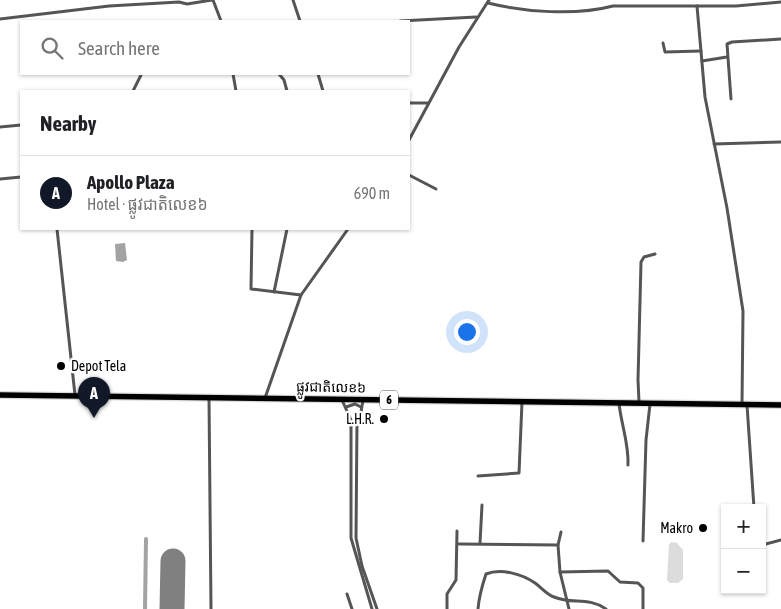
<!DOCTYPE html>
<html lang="en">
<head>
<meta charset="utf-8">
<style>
	body { margin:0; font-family:"Asap Condensed","Noto Sans Khmer",sans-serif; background:#f6f6f6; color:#202124 }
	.controls { position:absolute; right:15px; bottom:15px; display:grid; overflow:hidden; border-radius:0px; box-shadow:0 1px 4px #0004 }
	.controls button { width:45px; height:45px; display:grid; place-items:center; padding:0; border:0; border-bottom:1px solid #e0e0e0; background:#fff; color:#202124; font:25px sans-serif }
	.you { position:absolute; left:466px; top:331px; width:18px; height:18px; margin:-12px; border:4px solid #fff; border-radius:50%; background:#1a73e8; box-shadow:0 0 0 8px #1a73e833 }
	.badge { display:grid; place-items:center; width:32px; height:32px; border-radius:50%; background:#111827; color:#fff; font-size:16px; font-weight:700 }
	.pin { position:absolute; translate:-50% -41px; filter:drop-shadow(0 1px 2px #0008) }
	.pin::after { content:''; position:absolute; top:26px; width:18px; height:15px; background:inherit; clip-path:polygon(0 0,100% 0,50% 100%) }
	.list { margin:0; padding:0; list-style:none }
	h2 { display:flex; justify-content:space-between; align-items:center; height:65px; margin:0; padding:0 20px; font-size:21px }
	h2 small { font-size:16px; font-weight:400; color:#757577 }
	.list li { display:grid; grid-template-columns:32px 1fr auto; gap:15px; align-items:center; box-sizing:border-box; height:75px; padding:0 20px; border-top:1px solid #e0e0e0 }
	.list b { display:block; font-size:19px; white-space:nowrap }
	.list p { margin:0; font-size:16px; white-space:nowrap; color:#757577 }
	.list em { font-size:16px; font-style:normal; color:#757577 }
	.icon { flex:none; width:28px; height:28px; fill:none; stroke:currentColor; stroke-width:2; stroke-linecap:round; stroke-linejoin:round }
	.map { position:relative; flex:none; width:781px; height:609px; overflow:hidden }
	.search { position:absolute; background:#fff; box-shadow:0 1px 4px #0004; left:20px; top:20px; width:390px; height:55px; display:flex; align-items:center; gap:12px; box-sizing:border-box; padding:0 18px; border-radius:0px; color:#757577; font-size:19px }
	.panel { position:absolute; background:#fff; box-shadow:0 1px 4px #0004; left:20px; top:90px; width:390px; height:140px; border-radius:0px }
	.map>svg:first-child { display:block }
	.green { fill:#dcdcdc }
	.water { fill:#a3a3a3 }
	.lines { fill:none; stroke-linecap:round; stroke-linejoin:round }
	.canal { stroke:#a3a3a3; stroke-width:4 }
	.runway { stroke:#808080; stroke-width:25 }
	.highway-casing { stroke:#dbdbdb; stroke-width:8 }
	.street { stroke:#555; stroke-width:3 }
	.highway { stroke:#000; stroke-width:5.5 }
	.poi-dot { fill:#000; stroke:#fff; stroke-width:2 }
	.labels { text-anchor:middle; stroke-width:4.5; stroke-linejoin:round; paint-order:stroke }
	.shield { fill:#fff; stroke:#4c4c4c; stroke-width:1 }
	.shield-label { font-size:12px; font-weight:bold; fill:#000 }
	.poi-label { font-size:14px; fill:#000; stroke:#fff; text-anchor:end }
	.street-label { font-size:14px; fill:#000; stroke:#fff }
</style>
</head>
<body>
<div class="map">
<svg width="781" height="609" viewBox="0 0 781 609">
	<rect width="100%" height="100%" fill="#fff"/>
	<path class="green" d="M671,542L677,543L683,550V579L678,583H670L667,580L669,545Z"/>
	<path class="water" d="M125,243L127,260L123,262L116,261L115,244Z"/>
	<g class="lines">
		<path class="canal" d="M145,609L146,539"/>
		<path class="runway" d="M172,609L173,561"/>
		<defs>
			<path id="highway" d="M0,395L781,405"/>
		</defs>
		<use href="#highway" class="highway-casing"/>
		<g class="street">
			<path d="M213,0L221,21"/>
			<path d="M293,0L300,21"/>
			<path d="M488,3C525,12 575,16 613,6H736L781,2"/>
			<path d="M697,6L705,97L727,208L743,311L742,404"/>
			<path d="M0,19L109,6L179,2L187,4L212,0"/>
			<path d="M400,21L476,17"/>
			<path d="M663,43L665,52L701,51"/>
			<path d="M702,61L727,57"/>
			<path d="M233,74L236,91"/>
			<path d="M279,74L284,80L287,91"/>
			<path d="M318,74L323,91"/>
			<path d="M133,91L141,75"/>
			<path d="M731,99L727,44L732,42L781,39"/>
			<path d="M409,103H428"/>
			<path d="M0,127L21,125"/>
			<path d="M409,140L459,47L489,0"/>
			<path d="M714,144L781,142"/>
			<path d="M409,175L436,189"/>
			<path d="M0,179L21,177"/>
			<path d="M57,229L75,395"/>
			<path d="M252,229L251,289L301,295"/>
			<path d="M274,292L287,229"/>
			<path d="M209,398L211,609"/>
			<path d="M265,398L301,295L348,229"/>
			<path d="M342,400L351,420V538L372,609"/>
			<path d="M363,400L361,412L357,420L356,538L362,566L377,609"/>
			<path d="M639,402L638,380L641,262L644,257L655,254"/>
			<path d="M619,403C621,424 629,443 628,465"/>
			<path d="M747,405L754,508"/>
			<path d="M346,407L355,404L361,407"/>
			<path d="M478,476L519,473L522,402"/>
			<path d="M561,532L558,545L560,572L569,609"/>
			<path d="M643,541L646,440L650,404"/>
			<path d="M480,543L482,505"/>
			<path d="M459,544L558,545"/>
			<path d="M762,545L781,540"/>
			<path d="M560,572L608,571L620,582L638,583L643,588V609"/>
			<path d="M347,594L352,609"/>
			<path d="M447,609V594L456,580L457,531"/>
			<path d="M478,609C479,596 482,586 486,574C501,568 522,574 535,583C541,587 546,594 554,597C573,605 587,596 606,609"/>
		</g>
		<use href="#highway" class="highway"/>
	</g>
	<g class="poi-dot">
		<circle cx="61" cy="366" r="5"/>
		<circle cx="384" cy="419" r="5"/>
		<circle cx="703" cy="528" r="5"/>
	</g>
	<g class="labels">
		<rect class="shield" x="380" y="390.5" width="18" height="19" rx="4"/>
		<g class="shield-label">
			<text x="389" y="404">6</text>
		</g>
		<g class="poi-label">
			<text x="71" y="371" text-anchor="start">Depot Tela</text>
			<text x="374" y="424">L.H.R.</text>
			<text x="693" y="533">Makro</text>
		</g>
		<g class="street-label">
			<text transform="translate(331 387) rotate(1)" y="5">ផ្លូវជាតិលេខ៦</text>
		</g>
	</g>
</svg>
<div class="controls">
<button>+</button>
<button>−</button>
</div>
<div class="you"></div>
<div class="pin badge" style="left:94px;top:418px">A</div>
<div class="search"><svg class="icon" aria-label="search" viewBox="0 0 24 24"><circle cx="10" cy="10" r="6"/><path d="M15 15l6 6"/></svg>Search here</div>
<section class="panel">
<h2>Nearby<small></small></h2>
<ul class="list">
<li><span class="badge">A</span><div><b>Apollo Plaza</b><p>Hotel · ផ្លូវជាតិលេខ៦</p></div><em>690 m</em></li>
</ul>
</section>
</div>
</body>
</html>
